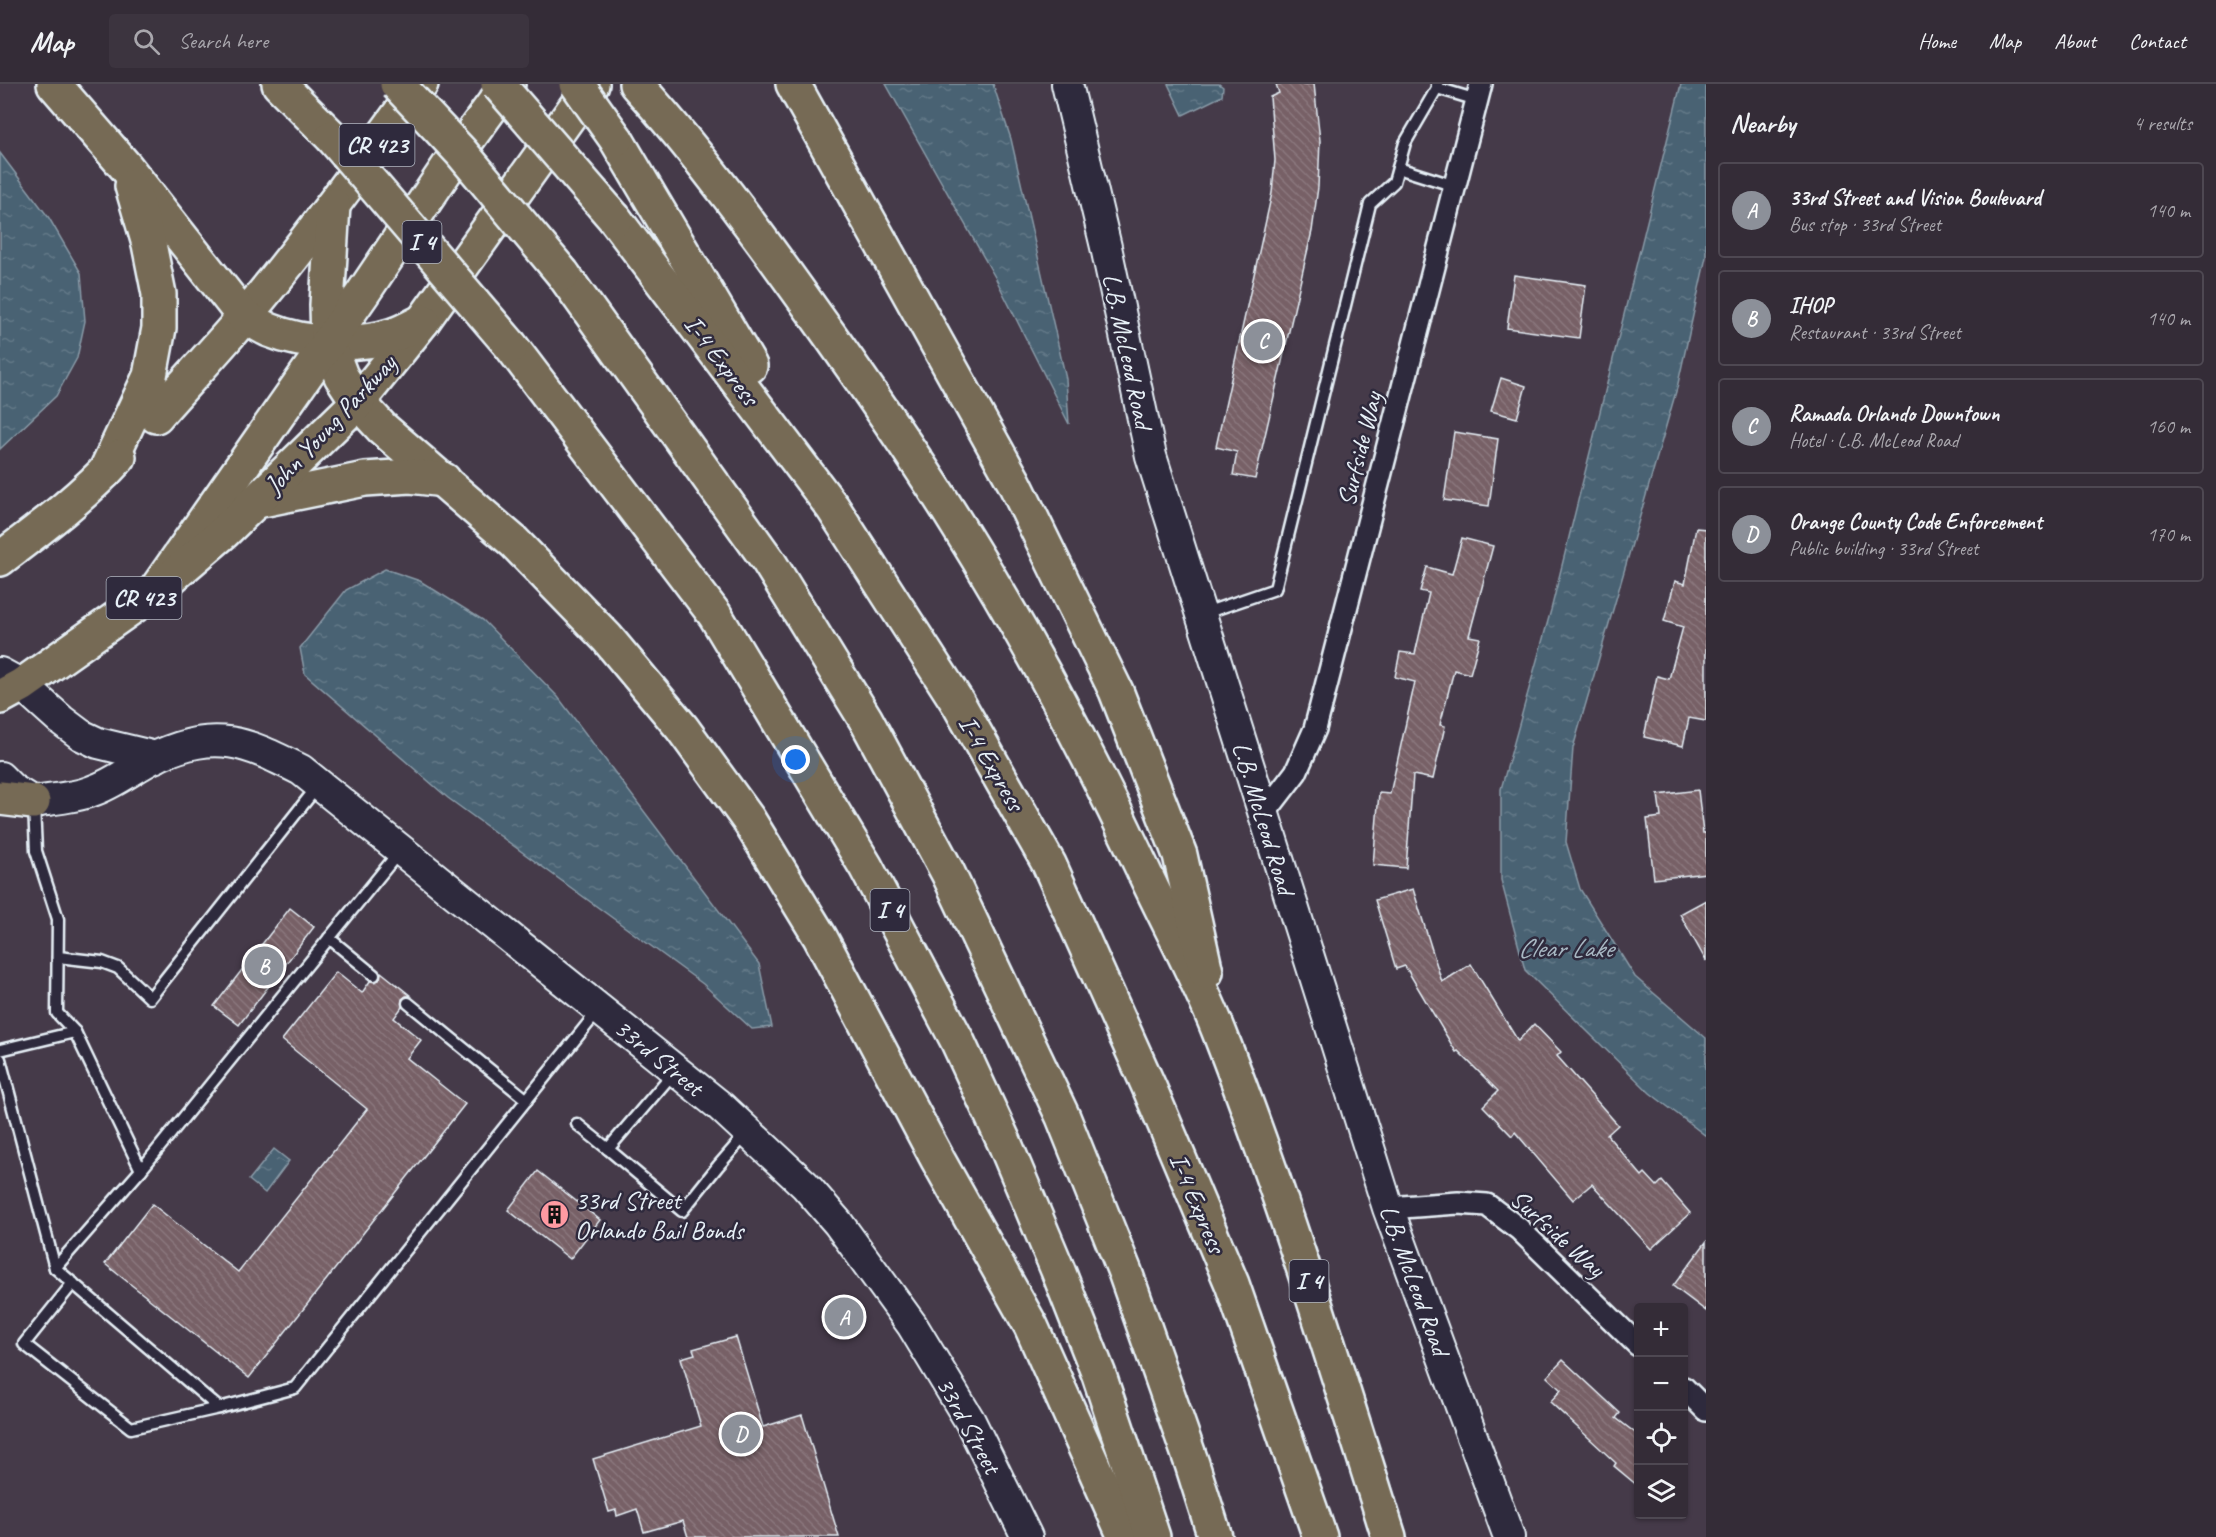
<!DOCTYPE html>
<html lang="en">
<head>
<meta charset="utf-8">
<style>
	body { margin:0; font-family:Caveat,sans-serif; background:#3c343f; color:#f1f3f6 }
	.controls { position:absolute; right:18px; bottom:18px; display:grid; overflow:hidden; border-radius:6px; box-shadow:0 2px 4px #0004 }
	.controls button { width:54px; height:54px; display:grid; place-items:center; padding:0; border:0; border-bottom:2px solid #4e4852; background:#342c37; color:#f1f3f6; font:30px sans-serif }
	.you { position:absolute; left:796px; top:676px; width:21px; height:21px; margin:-15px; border:4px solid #fff; border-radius:50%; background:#1a73e8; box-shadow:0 0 0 9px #1a73e833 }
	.badge { display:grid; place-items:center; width:39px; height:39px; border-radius:50%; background:#8c9099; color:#fff; font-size:20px; font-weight:700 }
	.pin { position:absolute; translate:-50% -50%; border:3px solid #fff; box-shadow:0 2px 6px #0006 }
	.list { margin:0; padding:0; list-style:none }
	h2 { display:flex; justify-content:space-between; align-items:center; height:78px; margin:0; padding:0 24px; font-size:26px }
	h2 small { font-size:20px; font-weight:400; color:#a9a7ad }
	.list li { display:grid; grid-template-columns:39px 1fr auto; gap:18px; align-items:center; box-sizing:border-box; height:96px; margin:0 12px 12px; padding:0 12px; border:2px solid #4e4852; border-radius:6px }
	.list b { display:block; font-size:22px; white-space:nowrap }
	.list p { margin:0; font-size:20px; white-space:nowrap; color:#a9a7ad }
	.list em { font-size:20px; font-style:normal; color:#a9a7ad }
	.icon { flex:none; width:33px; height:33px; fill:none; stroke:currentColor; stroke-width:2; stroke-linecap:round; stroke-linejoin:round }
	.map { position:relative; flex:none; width:1706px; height:1453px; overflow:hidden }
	header { display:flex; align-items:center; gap:36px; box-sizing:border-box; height:84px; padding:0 30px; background:#342c37; border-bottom:2px solid #4e4852 }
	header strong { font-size:28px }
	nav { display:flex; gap:33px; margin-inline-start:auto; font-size:21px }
	.search { width:420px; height:54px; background:#3c343f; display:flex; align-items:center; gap:15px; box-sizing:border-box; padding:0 21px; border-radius:6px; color:#a9a7ad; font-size:22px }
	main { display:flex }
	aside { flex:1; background:#342c37 }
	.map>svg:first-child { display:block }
	.water { fill:url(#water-ripples); stroke:#899ba8; stroke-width:1.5 }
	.building { fill:url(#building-back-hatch); stroke:#e8f1f8; stroke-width:1.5 }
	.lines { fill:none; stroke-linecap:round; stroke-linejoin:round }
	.lane-casing { stroke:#e8f1f8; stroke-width:15 }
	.street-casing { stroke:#e8f1f8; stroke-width:26 }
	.secondary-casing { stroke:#e8f1f8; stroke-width:34 }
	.primary-casing { stroke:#e8f1f8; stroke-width:38 }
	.highway-casing { stroke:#e8f1f8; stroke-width:38 }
	.lane { stroke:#2f2a3d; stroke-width:10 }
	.street { stroke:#2f2a3d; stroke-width:21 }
	.secondary { stroke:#2f2a3d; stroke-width:30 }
	.primary { stroke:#766a54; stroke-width:33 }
	.highway { stroke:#766a54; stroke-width:33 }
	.highway-bridge-casing { stroke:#e8f1f8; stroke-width:38; stroke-linecap:butt }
	.highway-bridge { stroke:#766a54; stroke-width:33 }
	.labels { text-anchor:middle; stroke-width:5; stroke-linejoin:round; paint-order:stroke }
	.shield { fill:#2f2a3d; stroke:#b0b5c0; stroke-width:1.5 }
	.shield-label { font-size:24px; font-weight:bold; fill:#e8f1f8 }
	.street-label { font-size:26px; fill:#e8f1f8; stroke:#2f2a3d }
	.poi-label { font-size:26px; fill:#e8f1f8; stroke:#2f2a3d; text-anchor:start }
	.water-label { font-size:27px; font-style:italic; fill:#a8b8c3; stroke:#2f2a3d }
</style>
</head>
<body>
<header>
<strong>Map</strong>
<div class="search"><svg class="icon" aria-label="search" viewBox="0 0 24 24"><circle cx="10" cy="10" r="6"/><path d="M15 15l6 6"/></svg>Search here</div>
<nav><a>Home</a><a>Map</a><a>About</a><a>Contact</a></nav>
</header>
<main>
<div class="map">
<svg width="1706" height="1453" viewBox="0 0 1706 1453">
	<defs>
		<pattern id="water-ripples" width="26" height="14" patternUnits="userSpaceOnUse" patternTransform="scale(1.5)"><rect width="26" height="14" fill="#496273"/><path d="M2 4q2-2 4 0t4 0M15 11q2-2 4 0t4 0" fill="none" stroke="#637988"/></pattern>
		<pattern id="building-back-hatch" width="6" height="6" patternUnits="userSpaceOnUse" patternTransform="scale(1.5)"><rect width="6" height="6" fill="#776066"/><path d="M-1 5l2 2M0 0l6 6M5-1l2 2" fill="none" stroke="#8a777d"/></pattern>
	</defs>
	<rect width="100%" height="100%" fill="#453a49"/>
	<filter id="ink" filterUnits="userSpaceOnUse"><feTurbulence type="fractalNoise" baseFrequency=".0167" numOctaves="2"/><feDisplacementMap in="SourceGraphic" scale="12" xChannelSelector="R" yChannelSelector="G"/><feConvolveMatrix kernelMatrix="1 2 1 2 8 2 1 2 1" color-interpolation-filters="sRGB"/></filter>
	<g filter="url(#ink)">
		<g class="water">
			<path d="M886,0H993L1011,55L1066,295L1069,340L996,195Z"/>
			<path d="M1168,0H1219L1223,3L1222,12L1183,31Z"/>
			<path d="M1681,0H1706V173L1677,304L1573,664L1566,758L1580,805L1635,893L1706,954V1052L1650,1009L1525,886L1501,796V705L1551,526Z"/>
			<path d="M0,69L49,134L81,189L85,237L77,274L56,312L0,365Z"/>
			<path d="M385,485L420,497L483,536L558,613L759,880L772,943L752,945L703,900L448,714L305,590L300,564L346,506Z"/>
			<path d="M274,1065L289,1077L265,1109L249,1096Z"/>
		</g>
		<g class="building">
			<path d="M1276,0H1314L1320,57L1318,103L1312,147L1255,395L1233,391L1237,368L1216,363L1272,109L1275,76L1270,13L1279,9Z"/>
			<path d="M1514,191L1586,201L1579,254L1507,244Z"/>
			<path d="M1501,294L1526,302L1517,334L1491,327Z"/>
			<path d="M1454,348L1498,355L1489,422L1444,416Z"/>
			<path d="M1696,444L1706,445V637L1689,634L1683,662L1644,653L1657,592L1669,595L1683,543L1664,537L1675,497L1685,500Z"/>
			<path d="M1462,454L1493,462L1469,552L1480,554L1470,590L1454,586L1440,641L1445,642L1433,695L1413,691L1406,784L1373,781L1379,709L1390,710L1415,598L1395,593L1400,568L1415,570L1429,509L1420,507L1427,483L1452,490Z"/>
			<path d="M1698,706L1703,749H1706V789L1654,795L1647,735L1661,733L1658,711Z"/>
			<path d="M1413,805L1442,898L1471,880L1518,957L1534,940L1561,968L1557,972L1618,1041L1607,1051L1642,1092L1645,1089L1657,1102L1662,1097L1690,1129L1651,1165L1592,1100L1573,1116L1515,1048L1512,1052L1483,1022L1498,1007L1458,967L1456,968L1405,882L1396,885L1375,816Z"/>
			<path d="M1706,816V877L1680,830Z"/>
			<path d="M290,824L314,843L239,941L214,922Z"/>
			<path d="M336,888L362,909L370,897L379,896L381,888L411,912H406L402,915V923L394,934L421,956L407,974L465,1020L249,1294L105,1180L152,1120L238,1188L367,1025L282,956Z"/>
			<path d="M538,1087L600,1136L570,1175L508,1126Z"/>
			<path d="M1706,1158V1227L1673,1202Z"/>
			<path d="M736,1253L763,1343L802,1331L839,1453H688L683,1437L644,1448L637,1425L617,1432L616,1426L609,1428L593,1375L701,1342L681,1274L695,1270L693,1265Z"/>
			<path d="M1563,1276L1620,1329L1616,1334L1638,1351V1402L1614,1382L1616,1379L1550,1318L1561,1306L1547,1293Z"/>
		</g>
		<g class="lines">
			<defs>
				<g id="lane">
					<path d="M1437,4L1477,16"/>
					<path d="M1398,84L1455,102"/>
					<path d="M1202,530L1275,505L1370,120L1394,98L1405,59L1437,4V0"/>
					<path d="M34,722L36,767L58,835L57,929L75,948L141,1086L399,768"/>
					<path d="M329,854L374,891"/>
					<path d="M58,873L102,878L118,884L150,914L317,703"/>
					<path d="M408,919L527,1016"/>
					<path d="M0,966L75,948"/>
					<path d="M0,975L55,1184"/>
					<path d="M674,988L608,1065L682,1127L718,1082L746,1050"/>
					<path d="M577,1040L608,1065"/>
					<path d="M141,1086L55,1184L219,1324L295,1304L598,927"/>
					<path d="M73,1199L24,1260L131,1344L219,1324"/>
				</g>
				<g id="street">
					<path d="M1263,731L1296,688L1315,645L1481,0"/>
					<path d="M1388,1124L1458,1119L1487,1121L1519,1145L1638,1261"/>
					<path d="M1684,1304L1706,1326"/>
				</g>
				<g id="secondary">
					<path d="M1067,0L1106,163L1151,372L1388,1124L1509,1453"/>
					<path d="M0,589L22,601L61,636L81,651L98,659L156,673"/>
					<path d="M0,693L12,705L33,718C52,715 74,714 92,707C116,699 135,682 157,672C218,645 245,658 301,686L720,1022L805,1101L838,1139L912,1241L970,1337L1027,1453"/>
				</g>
				<g id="primary">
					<path d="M358,318L423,237L592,0"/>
					<path d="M156,332C185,299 215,267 244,233C307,159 364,79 421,0"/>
				</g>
				<g id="highway">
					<path d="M54,0L126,83L244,233C253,237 261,242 269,246C305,261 357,263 393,251C403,248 413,242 423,237"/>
					<path d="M279,0L332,53"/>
					<path d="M636,0C701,72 758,150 814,229C864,299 913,369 958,442C1028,554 1090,672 1146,792C1171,845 1199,896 1220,950C1284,1115 1336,1284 1389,1453"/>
					<path d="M793,0L1014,398L1116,607L1180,771L1206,888"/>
					<path d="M616,55L750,282"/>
					<path d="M333,121L327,221L328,258L341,292L358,318L382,344L514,458L607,554L682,644L748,735L820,853L938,1076L1031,1242L1125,1453"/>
					<path d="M615,135L833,424L958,619L1049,780L1149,1003L1232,1200L1320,1453"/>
					<path d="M563,190L769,478L866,636L948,789L1063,1033L1125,1188L1192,1380L1215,1453"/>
					<path d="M511,262L715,531L866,783L957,956L1005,1060L1057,1184L1099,1291L1153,1453"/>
					<path d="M105,388L150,292L159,244V210L149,160L132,102"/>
					<path d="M257,417L365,395L410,392L444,396"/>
					<path d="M0,475C41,444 85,411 119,373"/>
					<path d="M155,507L363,209L452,77L508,0"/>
					<path d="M0,613L22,601L155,507L224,448L358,318"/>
					<path d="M0,714L33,718"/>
				</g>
			</defs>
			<use href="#lane" class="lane-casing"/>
			<use href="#street" class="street-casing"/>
			<use href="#secondary" class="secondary-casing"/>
			<use href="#primary" class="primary-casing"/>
			<use href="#highway" class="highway-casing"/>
			<use href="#lane" class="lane"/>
			<use href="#street" class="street"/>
			<use href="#secondary" class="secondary"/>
			<use href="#primary" class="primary"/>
			<use href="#highway" class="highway"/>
			<defs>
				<g id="highway-bridge">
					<path d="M397,0L461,68L563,190"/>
					<path d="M498,0L615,135"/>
					<path d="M577,0L616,55"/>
					<path d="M332,53L511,262"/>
				</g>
			</defs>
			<use href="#highway-bridge" class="highway-bridge-casing"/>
			<use href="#highway-bridge" class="highway-bridge"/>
		</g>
	</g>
	<defs>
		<symbol id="building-disc" viewBox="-11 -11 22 22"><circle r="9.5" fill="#ff9aa2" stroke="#2f2a3d"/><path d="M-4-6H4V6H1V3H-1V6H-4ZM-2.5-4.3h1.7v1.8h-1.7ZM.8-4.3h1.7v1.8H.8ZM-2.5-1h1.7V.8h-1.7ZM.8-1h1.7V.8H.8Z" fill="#111"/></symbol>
	</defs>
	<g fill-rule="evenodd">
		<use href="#building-disc" x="538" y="1114" width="33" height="33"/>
	</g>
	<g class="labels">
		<g class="shield">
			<rect x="339.5" y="40" width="75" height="42" rx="4.5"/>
			<rect x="402.5" y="137" width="39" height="42" rx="4.5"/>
			<rect x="106.5" y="493" width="75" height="42" rx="4.5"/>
			<rect x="870.5" y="805" width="39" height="42" rx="4.5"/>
			<rect x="1289.5" y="1176" width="39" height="42" rx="4.5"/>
		</g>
		<g class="shield-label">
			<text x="377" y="69">CR 423</text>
			<text x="422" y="166">I 4</text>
			<text x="144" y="522">CR 423</text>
			<text x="890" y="834">I 4</text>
			<text x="1309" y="1205">I 4</text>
		</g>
		<g class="street-label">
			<text transform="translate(1128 267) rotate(78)" y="9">L.B. McLeod Road</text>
			<text transform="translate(722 276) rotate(53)" y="9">I-4 Express</text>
			<text transform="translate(330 340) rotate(-47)" y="9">John Young Parkway</text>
			<text transform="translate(1359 365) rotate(-76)" y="9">Surfside Way</text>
			<text transform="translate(992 679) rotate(60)" y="9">I-4 Express</text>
			<text transform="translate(1264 734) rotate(73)" y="9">L.B. McLeod Road</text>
			<text transform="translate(659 973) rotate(39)" y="9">33rd Street</text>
			<text transform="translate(1198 1119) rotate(67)" y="9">I-4 Express</text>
			<text transform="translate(1558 1149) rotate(42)" y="9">Surfside Way</text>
			<text transform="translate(1415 1196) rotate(70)" y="9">L.B. McLeod Road</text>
			<text transform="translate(969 1341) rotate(61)" y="9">33rd Street</text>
		</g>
		<g class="poi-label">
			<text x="575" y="1125">33rd Street<tspan x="575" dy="30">Orlando Bail Bonds</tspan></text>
		</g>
		<g class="water-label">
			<text x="1565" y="873">Clear Lake</text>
		</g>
	</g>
</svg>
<div class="controls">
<button>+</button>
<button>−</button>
<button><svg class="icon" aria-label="locate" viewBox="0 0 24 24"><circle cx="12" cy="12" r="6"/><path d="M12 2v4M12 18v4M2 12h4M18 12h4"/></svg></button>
<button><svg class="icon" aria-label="layers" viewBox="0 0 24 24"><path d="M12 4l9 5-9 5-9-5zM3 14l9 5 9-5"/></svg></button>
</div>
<div class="you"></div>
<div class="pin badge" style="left:844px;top:1233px">A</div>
<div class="pin badge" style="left:264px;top:882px">B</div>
<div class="pin badge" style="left:1263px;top:257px">C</div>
<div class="pin badge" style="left:741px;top:1350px">D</div>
</div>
<aside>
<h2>Nearby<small>4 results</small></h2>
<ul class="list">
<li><span class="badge">A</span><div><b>33rd Street and Vision Boulevard</b><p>Bus stop · 33rd Street</p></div><em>140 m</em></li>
<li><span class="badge">B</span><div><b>IHOP</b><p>Restaurant · 33rd Street</p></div><em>140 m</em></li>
<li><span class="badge">C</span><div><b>Ramada Orlando Downtown</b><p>Hotel · L.B. McLeod Road</p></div><em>160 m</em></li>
<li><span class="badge">D</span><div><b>Orange County Code Enforcement</b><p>Public building · 33rd Street</p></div><em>170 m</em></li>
</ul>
</aside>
</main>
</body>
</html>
